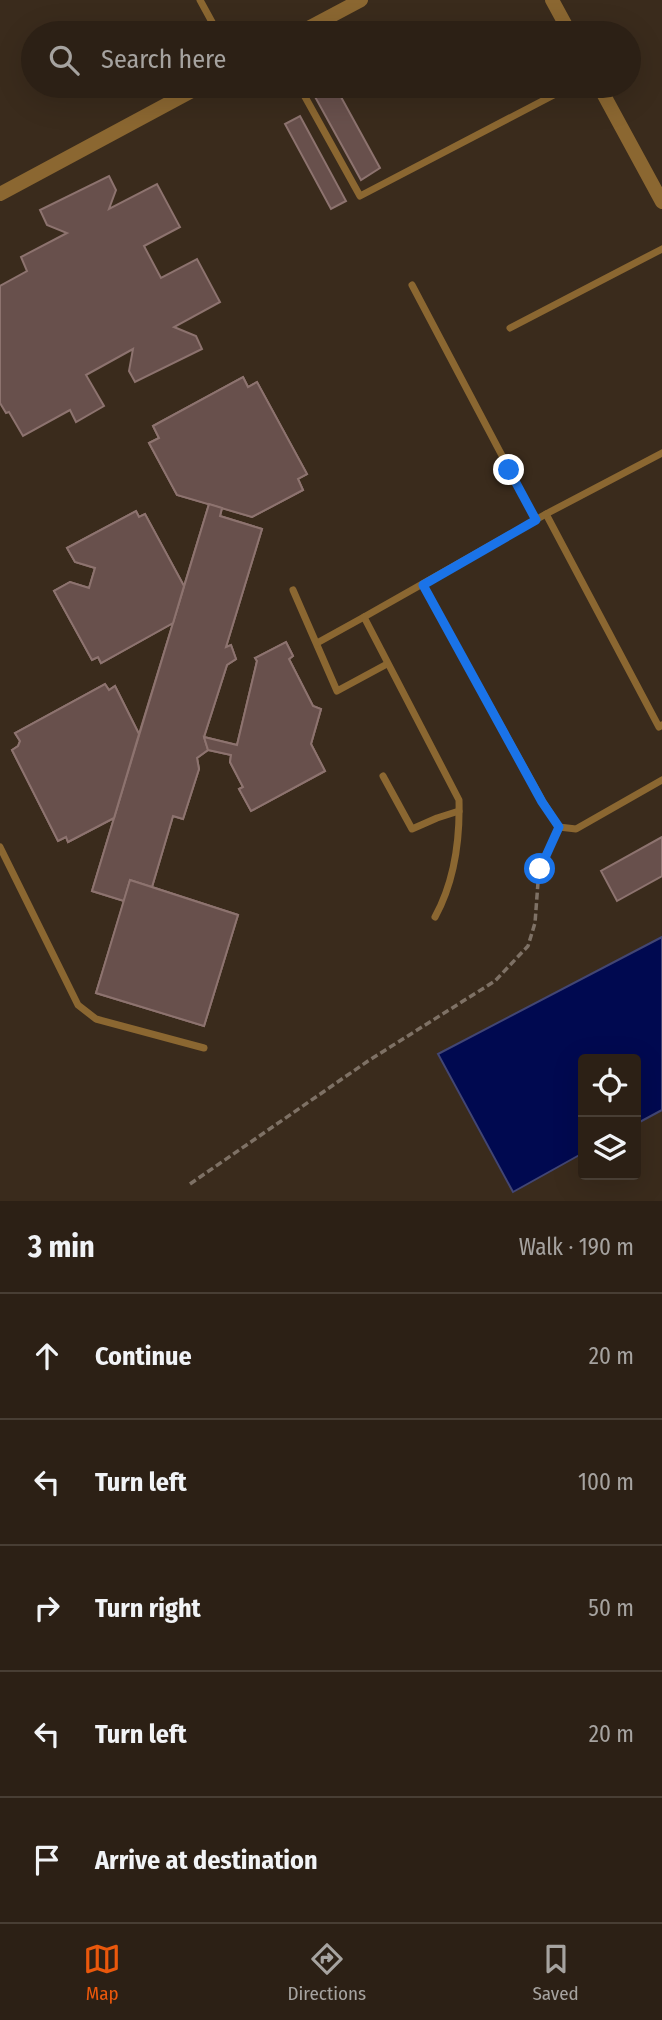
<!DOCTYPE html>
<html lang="en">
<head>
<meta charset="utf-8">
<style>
	body { margin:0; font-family:"Fira Sans Condensed",sans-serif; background:#34281e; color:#f1f3f6 }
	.controls { position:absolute; right:21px; bottom:21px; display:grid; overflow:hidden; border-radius:7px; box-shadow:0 7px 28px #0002 }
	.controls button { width:63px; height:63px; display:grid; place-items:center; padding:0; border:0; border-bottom:2px solid #483e34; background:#2c2015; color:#f1f3f6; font:35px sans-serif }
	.stop { position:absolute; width:21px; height:21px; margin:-16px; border:5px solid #1a73e8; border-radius:50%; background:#fff }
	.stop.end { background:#1a73e8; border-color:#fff; box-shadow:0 2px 7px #0008 }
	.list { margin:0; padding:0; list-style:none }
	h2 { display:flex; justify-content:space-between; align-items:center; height:91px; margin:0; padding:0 28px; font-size:30px }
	h2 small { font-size:23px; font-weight:400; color:#a6a3a0 }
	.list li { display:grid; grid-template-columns:46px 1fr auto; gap:21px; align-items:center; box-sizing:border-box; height:126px; padding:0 28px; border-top:2px solid #483e34 }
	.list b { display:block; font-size:26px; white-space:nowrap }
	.list em { font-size:23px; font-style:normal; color:#a6a3a0 }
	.icon { flex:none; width:38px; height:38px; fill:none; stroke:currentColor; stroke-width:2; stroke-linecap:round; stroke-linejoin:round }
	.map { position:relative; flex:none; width:662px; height:1201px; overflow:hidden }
	.search { position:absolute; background:#2c2015; box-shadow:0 7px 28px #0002; left:21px; right:21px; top:21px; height:77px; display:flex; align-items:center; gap:18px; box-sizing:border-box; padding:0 24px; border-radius:38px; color:#a6a3a0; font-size:26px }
	.sheet { height:721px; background:#2c2015 }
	nav { display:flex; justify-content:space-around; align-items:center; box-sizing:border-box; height:98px; border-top:2px solid #483e34; background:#2c2015; font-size:19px; color:#a6a3a0 }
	nav a { display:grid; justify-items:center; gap:4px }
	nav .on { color:#ea580c }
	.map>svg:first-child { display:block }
	.water { fill:#000950; stroke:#424674; stroke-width:2 }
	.building { fill:#68504c; stroke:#8d736f; stroke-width:2 }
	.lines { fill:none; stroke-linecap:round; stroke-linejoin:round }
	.path { stroke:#7e7165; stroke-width:3.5; stroke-dasharray:7 3.5; stroke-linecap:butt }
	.service { stroke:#8b6731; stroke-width:7 }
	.minor { stroke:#8b6731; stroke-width:14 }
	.tertiary { stroke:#8b6731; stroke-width:14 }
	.route { stroke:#1a73e8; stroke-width:9 }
</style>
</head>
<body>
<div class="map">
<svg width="662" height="1201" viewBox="0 0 662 1201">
	<rect width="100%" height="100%" fill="#3a2b1c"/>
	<path class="water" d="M662,937V1110L636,1124V1059H583V1153L513,1192L438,1054Z"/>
	<g class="building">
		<path d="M331,86H335L380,168L361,180L314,95Z"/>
		<path d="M300,116L346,201L331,209L285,124Z"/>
		<path d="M109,176L116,190L109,209L157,184L180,227L144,246L161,278L197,259L220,302L174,327L196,336L202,349L135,382L129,371L133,349L86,375L104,406L76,422L70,410L23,436L9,412L6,413L0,403V286L27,271L21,257L67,233L47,225L40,210Z"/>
		<path d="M243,377L248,387L257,382L307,474L298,479L303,490L252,517L222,508L220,516L262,529L226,647L231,645L236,659L227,665L204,737L237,745L257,661L255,658L286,642L293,656L289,659L313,706L321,709L311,744L325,771L251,811L239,789L243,787L230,762L231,755L208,750L197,758L199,769L183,819L173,816L152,887L238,915L204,1026L96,993L124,901L92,891L114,818L68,842L66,837L58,841L12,750L18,746L20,741L15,733L105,684L109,690L115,686L139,734L173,623L101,663L98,657L92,660L54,591L70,582L89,588L95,568L75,562L67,548L136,511L139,517L145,514L184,586L209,504L177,495L149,443L159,438L153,426Z"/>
		<path d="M243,377L248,387L257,382L307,474L298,479L303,490L252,517L177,495L149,443L159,438L153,426Z"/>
		<path d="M209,504L222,508L220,516L262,529L226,647L231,645L236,659L227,665L204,737L208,750L197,758L199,769L183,819L173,816L152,887L130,880L124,901L92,891Z"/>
		<path d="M136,511L139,517L145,514L184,586L173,623L101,663L98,657L92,660L54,591L70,582L89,588L95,568L75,562L67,548Z"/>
		<path d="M286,642L293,656L289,659L313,706L321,709L311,744L325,771L251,811L239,789L243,787L230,762L231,755L208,750L204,737L237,745L257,661L255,658Z"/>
		<path d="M105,684L109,690L115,686L139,734L114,818L68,842L66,837L58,841L12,750L18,746L20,741L15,733Z"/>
		<path d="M662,837V876L617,901L601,871Z"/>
		<path d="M130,880L238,915L204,1026L96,993Z"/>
	</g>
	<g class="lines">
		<path class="path" d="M190,1184L368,1061L495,981L528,946L535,923L539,869L554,838"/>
		<g class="service">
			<path d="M200,0L218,33"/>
			<path d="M299,86L360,196L571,86"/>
			<path d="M412,285L536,520"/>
			<path d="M510,328L662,249"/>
			<path d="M546,514L659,727L662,725"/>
			<path d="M423,585L543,802L559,827L576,829L662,780"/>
			<path d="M293,590L337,691L387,664"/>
			<path d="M317,643L364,617"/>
			<path d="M383,776L412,829L437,818L459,811"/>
			<path d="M0,847L78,1005L96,1019L204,1048"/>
			<path d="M435,917C454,882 460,839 459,800L364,617L546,514L662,453"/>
		</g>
		<g class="minor">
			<path d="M299,33L361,0"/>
			<path d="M0,194L201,86"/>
		</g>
		<g class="tertiary">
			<path d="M552,0L570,33"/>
			<path d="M599,86L662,202"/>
		</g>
	</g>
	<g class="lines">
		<path class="route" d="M509,470L536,520L423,585L542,802L559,827L540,869"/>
	</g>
</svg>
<div class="controls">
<button><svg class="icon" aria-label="locate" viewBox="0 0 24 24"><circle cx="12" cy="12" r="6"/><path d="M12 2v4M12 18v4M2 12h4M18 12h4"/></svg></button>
<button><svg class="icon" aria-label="layers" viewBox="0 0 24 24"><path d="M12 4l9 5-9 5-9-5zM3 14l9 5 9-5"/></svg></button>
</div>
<div class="stop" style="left:540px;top:869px"></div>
<div class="stop end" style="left:509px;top:470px"></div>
<div class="search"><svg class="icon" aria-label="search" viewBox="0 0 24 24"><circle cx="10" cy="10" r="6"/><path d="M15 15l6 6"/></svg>Search here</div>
</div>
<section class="sheet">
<h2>3 min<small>Walk · 190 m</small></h2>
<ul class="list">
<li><svg class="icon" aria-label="ahead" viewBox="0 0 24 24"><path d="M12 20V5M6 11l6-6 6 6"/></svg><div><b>Continue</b></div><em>20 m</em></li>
<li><svg class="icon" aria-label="left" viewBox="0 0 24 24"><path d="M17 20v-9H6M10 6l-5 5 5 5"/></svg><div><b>Turn left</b></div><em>100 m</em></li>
<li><svg class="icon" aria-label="right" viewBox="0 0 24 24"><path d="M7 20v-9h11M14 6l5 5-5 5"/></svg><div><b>Turn right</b></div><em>50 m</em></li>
<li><svg class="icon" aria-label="left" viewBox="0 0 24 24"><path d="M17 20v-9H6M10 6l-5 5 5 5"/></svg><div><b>Turn left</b></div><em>20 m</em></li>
<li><svg class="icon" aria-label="arrive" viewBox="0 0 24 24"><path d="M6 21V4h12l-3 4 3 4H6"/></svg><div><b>Arrive at destination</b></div></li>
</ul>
</section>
<nav>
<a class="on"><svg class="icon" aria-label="map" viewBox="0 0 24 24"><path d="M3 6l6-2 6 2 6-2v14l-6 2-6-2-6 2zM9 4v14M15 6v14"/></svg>Map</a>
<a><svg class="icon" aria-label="directions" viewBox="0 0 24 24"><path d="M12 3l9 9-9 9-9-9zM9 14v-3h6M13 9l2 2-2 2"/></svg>Directions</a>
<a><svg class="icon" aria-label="saved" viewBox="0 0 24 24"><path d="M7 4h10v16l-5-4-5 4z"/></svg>Saved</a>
</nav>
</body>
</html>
